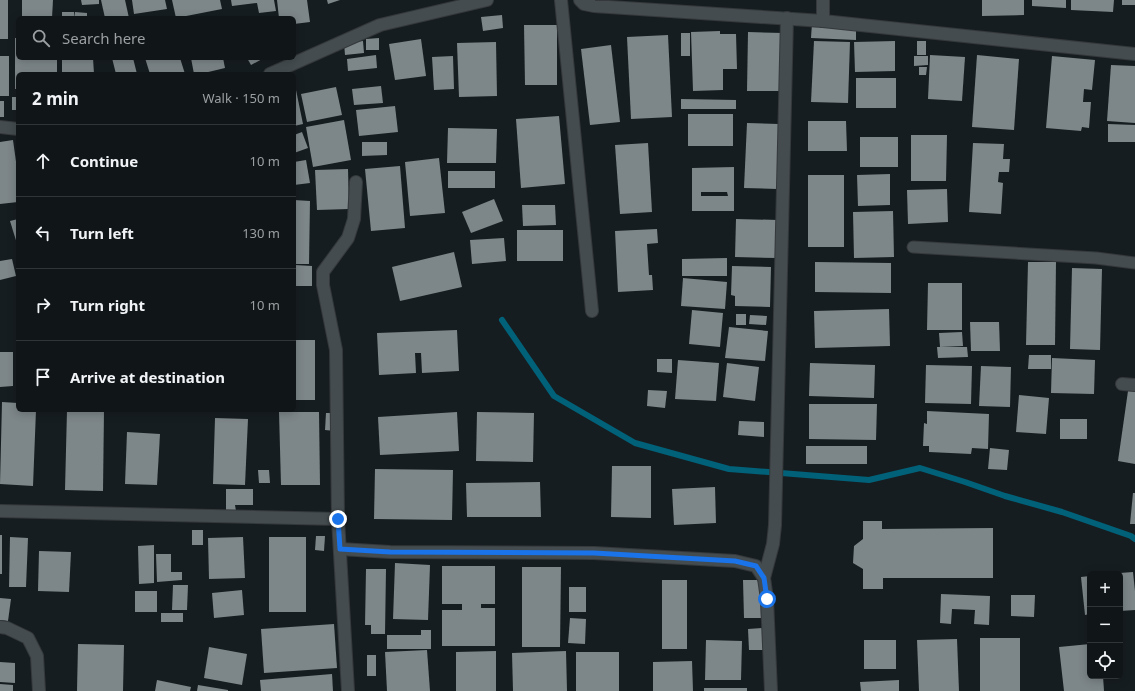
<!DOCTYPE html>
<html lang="en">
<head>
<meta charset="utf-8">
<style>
	body { margin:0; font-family:"Noto Sans",sans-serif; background:#1e2325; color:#f1f3f6 }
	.controls { position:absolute; right:12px; bottom:12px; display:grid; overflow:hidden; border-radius:6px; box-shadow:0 2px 10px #0003 }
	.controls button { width:36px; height:36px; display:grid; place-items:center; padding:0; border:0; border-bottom:1px solid #303537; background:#101618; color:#f1f3f6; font:20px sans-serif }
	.stop { position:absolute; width:12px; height:12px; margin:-9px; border:3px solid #1a73e8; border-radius:50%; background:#fff }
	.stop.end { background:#1a73e8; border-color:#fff; box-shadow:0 1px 4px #0008 }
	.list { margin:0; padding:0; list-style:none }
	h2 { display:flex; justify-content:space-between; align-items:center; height:52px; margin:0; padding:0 16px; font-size:17px }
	h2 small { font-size:13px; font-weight:400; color:#9c9fa2 }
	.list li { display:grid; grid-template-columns:26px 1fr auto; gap:12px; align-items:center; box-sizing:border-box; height:72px; padding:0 16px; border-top:1px solid #303537 }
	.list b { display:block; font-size:15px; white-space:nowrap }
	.list em { font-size:13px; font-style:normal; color:#9c9fa2 }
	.icon { flex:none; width:22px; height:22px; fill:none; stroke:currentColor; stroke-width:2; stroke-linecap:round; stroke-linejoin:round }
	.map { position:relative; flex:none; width:1135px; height:691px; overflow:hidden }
	.search { position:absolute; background:#101618; box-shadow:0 2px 10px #0003; left:16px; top:16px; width:280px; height:44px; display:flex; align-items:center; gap:10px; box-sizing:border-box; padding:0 14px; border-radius:6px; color:#9c9fa2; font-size:15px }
	.panel { position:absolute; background:#101618; box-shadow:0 2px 10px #0003; left:16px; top:72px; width:280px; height:340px; border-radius:6px }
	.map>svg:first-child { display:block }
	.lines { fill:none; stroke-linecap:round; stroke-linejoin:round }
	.stream { stroke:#006179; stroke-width:6 }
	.building { fill:#7d8689; fill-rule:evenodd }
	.lane-casing { stroke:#35393b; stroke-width:13 }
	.street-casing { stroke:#35393b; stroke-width:14 }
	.lane { stroke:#444c4f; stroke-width:11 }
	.street { stroke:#444c4f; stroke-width:12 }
	.route { stroke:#1a73e8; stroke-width:5 }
</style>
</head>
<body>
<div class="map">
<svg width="1135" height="691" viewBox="0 0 1135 691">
	<rect width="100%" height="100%" fill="#161d20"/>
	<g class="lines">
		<path class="stream" d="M502,320L554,396L635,443L729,469L869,480L920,468L965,482L1005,496L1062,512L1131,536L1135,539"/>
	</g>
	<g class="building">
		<rect x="0" y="0" width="8" height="39"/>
		<path d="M22,0H53L52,18H22Z"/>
		<path d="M81,0H99V4L82,5Z"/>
		<path d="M101,0H125L129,18H105Z"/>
		<path d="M132,0H165L167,9L134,14Z"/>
		<path d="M172,0H220L222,9L176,18Z"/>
		<path d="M231,0H274L276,11L259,13L257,3L232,6Z"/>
		<path d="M277,0H307L310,22L294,24V18H279Z"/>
		<path d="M327,0H340L328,4Z"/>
		<path d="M982,0H1024V15L982,16Z"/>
		<path d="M1032,0H1066V8L1032,6Z"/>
		<path d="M1071,0H1114L1113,12L1071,10Z"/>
		<rect x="1122" y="0" width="13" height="5"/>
		<rect x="62" y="12" width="12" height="6"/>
		<path d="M75,12L87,13V18H74Z"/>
		<path d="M502,15L503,28L483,31L481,17Z"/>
		<path d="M812,23L856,25V40L811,38Z"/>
		<path d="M524,25H557V85H525Z"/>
		<path d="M720,31V34H736L737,69H723V90L693,91L691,32Z"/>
		<path d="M748,32L783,33V91H747Z"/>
		<rect x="681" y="33" width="9" height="23"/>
		<path d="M668,35L672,117L631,119L627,37Z"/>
		<path d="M15,38H18V58H57V74H18V89H15Z"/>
		<path d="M379,38V50H366V39Z"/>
		<path d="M421,39L426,76L395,80L389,44Z"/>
		<path d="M363,41L364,53L345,55L344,43Z"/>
		<path d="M814,41L850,42L848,103L811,102Z"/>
		<path d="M895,41V71L855,72L854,42Z"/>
		<rect x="917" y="41" width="9" height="14"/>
		<path d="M496,42L497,96L459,97L457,43Z"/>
		<path d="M611,45L620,122L590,125L581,49Z"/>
		<path d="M376,55L377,68L348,71L347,59Z"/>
		<path d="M930,55L965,57L962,101L928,99Z"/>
		<path d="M977,55L1019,59L1014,130L972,127Z"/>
		<rect x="0" y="56" width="9" height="40"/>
		<path d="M453,56L454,89L434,90L432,57Z"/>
		<path d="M914,56H928V65L914,66Z"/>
		<path d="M1052,56L1095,60L1092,90L1084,89L1083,102H1091L1089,128L1082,127L1081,131L1046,128Z"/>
		<path d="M62,58H93L94,74H62Z"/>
		<path d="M112,58H133L137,74H116Z"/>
		<path d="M145,58H180L185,74H150Z"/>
		<path d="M191,58H223L225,68L200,74H194Z"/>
		<path d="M247,58H264L251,65Z"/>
		<path d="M1111,65L1135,66V123L1107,121Z"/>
		<path d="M919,67H927L926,75H919Z"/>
		<rect x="856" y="78" width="40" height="30"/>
		<path d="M381,86L383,103L354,105L352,89Z"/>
		<path d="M336,87L342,115L307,122L301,94Z"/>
		<path d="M296,90L303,124L294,126V91Z"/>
		<rect x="12" y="97" width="6" height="13"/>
		<path d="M681,99L736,100V109H681Z"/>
		<rect x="0" y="101" width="4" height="16"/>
		<path d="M395,106L398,132L359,136L356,110Z"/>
		<rect x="688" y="114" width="45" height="32"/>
		<path d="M559,116L565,184L521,188L516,119Z"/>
		<path d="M344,120L351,160L313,167L306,127Z"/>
		<path d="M808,121H846L847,151H808Z"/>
		<path d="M747,123L779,124L777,189L744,188Z"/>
		<path d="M1108,124L1135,125V142H1108Z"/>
		<path d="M448,128L497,129L496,163H447Z"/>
		<path d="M302,132L308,148L294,153V135Z"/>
		<path d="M911,135H947L946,181H911Z"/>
		<rect x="860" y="137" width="38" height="30"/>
		<path d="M13,140L18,176V202L0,204V142Z"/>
		<path d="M362,142H387V155L362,156Z"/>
		<path d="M648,143L652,212L620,214L615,145Z"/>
		<path d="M973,143L1004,144L1003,159H1010L1009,172H999L998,182L1003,183L1001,214L969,212Z"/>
		<path d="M439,158L445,213L410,216L405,162Z"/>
		<path d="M306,160L310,183L294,185V162Z"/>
		<path d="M400,166L405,228L371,231L365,169Z"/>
		<path d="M734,167V211H692V168ZM701,192H727L728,196H701Z"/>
		<path d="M348,169L349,209L317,210L315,170Z"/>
		<rect x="448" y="171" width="47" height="17"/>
		<path d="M890,174V205L858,206L857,175Z"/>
		<rect x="808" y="175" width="36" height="72"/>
		<path d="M947,189L948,222L908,224L907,190Z"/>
		<path d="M494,199L503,221L471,233L462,212Z"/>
		<path d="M294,200L310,201L309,264H294Z"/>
		<path d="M522,205H555L556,225L523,226Z"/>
		<path d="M893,211L894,257L854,258L853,212Z"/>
		<path d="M18,219V247L10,221Z"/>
		<path d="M736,219L778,220L777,258L735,257Z"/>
		<path d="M657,229L658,243L647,244L649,275H652L653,290L618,292L615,231Z"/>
		<rect x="517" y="230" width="46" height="31"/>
		<path d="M504,238L506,261L472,264L470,240Z"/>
		<path d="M454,252L462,287L400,301L392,267Z"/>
		<path d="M727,258V276H682V259Z"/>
		<path d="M12,259L16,276L0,280V261Z"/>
		<path d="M815,262L891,263V293L815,292Z"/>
		<path d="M1028,262H1056L1055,345H1026Z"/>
		<path d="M295,265L312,266V286H295Z"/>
		<path d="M732,266L771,267L770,307L735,306V296L731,295Z"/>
		<path d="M1072,268L1102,269L1100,350L1070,349Z"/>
		<path d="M683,278L727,282L725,309L681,306Z"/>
		<path d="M928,283H962V330H927Z"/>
		<path d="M889,309L890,346L815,348L814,311Z"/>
		<path d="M692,310L723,313L720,347L689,344Z"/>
		<rect x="736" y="314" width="10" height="11"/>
		<path d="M750,315L767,316L766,325L749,324Z"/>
		<path d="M970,322H999L1000,351H971Z"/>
		<path d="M729,327L768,331L765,361L725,358Z"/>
		<path d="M457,330L459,371L422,373L421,353H415L416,373L379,375L377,333Z"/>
		<path d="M962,332L963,346L940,347L939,333Z"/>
		<rect x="294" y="340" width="21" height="60"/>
		<path d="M937,347H967L968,357L938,358Z"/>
		<path d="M0,352H13V386L0,387Z"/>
		<path d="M1029,355H1051V369H1028Z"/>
		<path d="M1052,358L1095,360L1094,394L1051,393Z"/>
		<path d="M657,359H672V373L657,372Z"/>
		<path d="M678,360L719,363L716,401L675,399Z"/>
		<path d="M727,363L759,367L755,401L723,397Z"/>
		<path d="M810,363L875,365L874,398L809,396Z"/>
		<path d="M926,365L972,366L971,404L925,403Z"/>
		<path d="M981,366L1011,367L1010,407L979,406Z"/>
		<path d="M648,390L667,391L665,408L647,406Z"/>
		<path d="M1128,391H1135V464L1118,461Z"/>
		<path d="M1019,395L1049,398L1046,434L1016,432Z"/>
		<path d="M2,402L18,403V410H36L33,486L0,484Z"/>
		<path d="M809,404H877L876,440L809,439Z"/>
		<path d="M67,410H104L103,491L65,490Z"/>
		<path d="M927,411L989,414L988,449L972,448L971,454L929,452V446H923L924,423L927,424Z"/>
		<path d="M279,412H319L320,485H281Z"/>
		<path d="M457,412L459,451L380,455L378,417Z"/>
		<path d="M477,412L534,413L533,462L476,461Z"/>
		<path d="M326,413H336L335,431L325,430Z"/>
		<path d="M215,418L248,419L245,485L213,484Z"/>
		<rect x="1060" y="419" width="27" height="20"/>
		<path d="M739,421L764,422V437L738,435Z"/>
		<path d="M127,432L160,434L157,485L125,484Z"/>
		<rect x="806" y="446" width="61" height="18"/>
		<path d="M990,448L1009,450L1007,470L988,469Z"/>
		<path d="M612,466H651V518L611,517Z"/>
		<path d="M375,469L453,470L452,520L374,519Z"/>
		<path d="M258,470H269L270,483H259Z"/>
		<path d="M540,482L541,517H467L466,483Z"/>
		<path d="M715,487L716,523L674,525L672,489Z"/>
		<path d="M226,489H253V505H235L236,511L226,512Z"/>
		<path d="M1133,493H1135V524H1130Z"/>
		<path d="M863,521H882V529L993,528V578H883V589H863V569L853,563L854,546L863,539Z"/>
		<rect x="192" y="530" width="11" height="15"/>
		<rect x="0" y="535" width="2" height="39"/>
		<path d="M316,536H325L324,551L315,550Z"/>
		<path d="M10,537L28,538L26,587H9Z"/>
		<path d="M243,537L245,578L209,579L208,538Z"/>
		<rect x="269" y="537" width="37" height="75"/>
		<path d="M154,545V583L139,584L138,546Z"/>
		<path d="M39,551L71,552L69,592L38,591Z"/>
		<path d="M156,554H171V572H182V580L157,582Z"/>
		<path d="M395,563L430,565L428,620L393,619Z"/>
		<path d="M442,566H495V604H481V608H495V646H442V610H462V604H442Z"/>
		<path d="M522,567H561L560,647H522Z"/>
		<path d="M366,569H386L385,634H371V625H365Z"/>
		<path d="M1133,572L1135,591V610L1120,611V573Z"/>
		<path d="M1090,576V614L1085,615L1081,577Z"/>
		<rect x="662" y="580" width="25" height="69"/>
		<path d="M743,580H760L761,618H744Z"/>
		<path d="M173,585H188L187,610H172Z"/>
		<rect x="569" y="587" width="17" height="25"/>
		<path d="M242,590L244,615L214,618L212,593Z"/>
		<rect x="135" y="591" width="22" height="21"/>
		<path d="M941,594L990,596L989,625L974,624L975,610L952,609L951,624L940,623Z"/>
		<path d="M1011,595H1035L1034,617L1011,616Z"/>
		<path d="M0,598L11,599L8,621L0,620Z"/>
		<rect x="161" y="613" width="22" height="9"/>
		<path d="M570,618L586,619L585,644L568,643Z"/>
		<path d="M334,624L337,668L264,673L261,629Z"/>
		<path d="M762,628L763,650H749L748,629Z"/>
		<path d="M421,630H431V649H387V635H421Z"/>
		<rect x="980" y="638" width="40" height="53"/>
		<path d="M957,639L959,691H919L917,640Z"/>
		<path d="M706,640L742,641L741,680H705Z"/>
		<rect x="864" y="640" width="32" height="29"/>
		<path d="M78,644L124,645L123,691H77Z"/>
		<path d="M1090,644V676H1103L1104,691H1064L1059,647Z"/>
		<path d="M209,647L247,654L242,685L204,678Z"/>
		<path d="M427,650L430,691H387L385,652Z"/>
		<path d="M496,651V691H456V652Z"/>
		<path d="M566,651L567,691H513L512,653Z"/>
		<rect x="576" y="652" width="43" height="39"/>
		<rect x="367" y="655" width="9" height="21"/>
		<path d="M692,661L693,691H653V662Z"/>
		<path d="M0,662L15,663V683L0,682Z"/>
		<path d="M332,674L333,691H261L260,680Z"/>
		<path d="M157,680L191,687L190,691H155Z"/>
		<path d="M899,680V691H861L860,682Z"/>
		<path d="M0,684L13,685V691H0Z"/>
		<path d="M198,685L228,690V691H197Z"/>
		<rect x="704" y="688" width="43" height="3"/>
	</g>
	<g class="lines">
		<defs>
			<path id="lane" d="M913,247L1096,258L1135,263"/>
			<g id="street">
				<path d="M561,0L592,311"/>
				<path d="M580,0L584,4L594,6L823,21L1135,54"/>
				<path d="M823,0V21"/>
				<path d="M270,74L380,25L487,0"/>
				<path d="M0,127L18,129"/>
				<path d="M1122,384L1135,385"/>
				<path d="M0,511L338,519"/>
				<path d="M340,549L390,552L594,553L735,561L756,566L764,578"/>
				<path d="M0,627L7,628L28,638L37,656L39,691"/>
				<path d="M348,691L338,519L336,350L323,285V272L348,238L354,219L356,182"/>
				<path d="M771,691L767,599L764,578L773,544L775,525L787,18"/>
			</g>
		</defs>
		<use href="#lane" class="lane-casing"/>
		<use href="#street" class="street-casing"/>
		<use href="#lane" class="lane"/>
		<use href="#street" class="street"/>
	</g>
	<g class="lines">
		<path class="route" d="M338,519L340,549L390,552L594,553L735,561L756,566L764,578L767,599"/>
	</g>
</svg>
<div class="controls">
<button>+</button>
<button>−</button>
<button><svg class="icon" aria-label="locate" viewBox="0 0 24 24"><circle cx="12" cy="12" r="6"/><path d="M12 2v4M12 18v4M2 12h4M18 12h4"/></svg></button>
</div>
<div class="stop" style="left:767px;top:599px"></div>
<div class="stop end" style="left:338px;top:519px"></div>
<div class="search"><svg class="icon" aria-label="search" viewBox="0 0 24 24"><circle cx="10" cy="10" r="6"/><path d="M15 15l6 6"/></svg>Search here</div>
<section class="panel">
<h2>2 min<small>Walk · 150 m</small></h2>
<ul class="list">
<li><svg class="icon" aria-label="ahead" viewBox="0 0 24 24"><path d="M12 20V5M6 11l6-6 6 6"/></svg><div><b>Continue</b></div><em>10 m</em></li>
<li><svg class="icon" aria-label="left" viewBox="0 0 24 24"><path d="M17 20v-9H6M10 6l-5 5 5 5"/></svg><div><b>Turn left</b></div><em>130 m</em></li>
<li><svg class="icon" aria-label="right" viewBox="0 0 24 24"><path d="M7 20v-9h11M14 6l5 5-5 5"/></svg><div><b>Turn right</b></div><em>10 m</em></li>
<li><svg class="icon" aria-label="arrive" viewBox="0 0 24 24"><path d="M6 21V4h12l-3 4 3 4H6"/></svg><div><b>Arrive at destination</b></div></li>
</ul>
</section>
</div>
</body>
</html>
